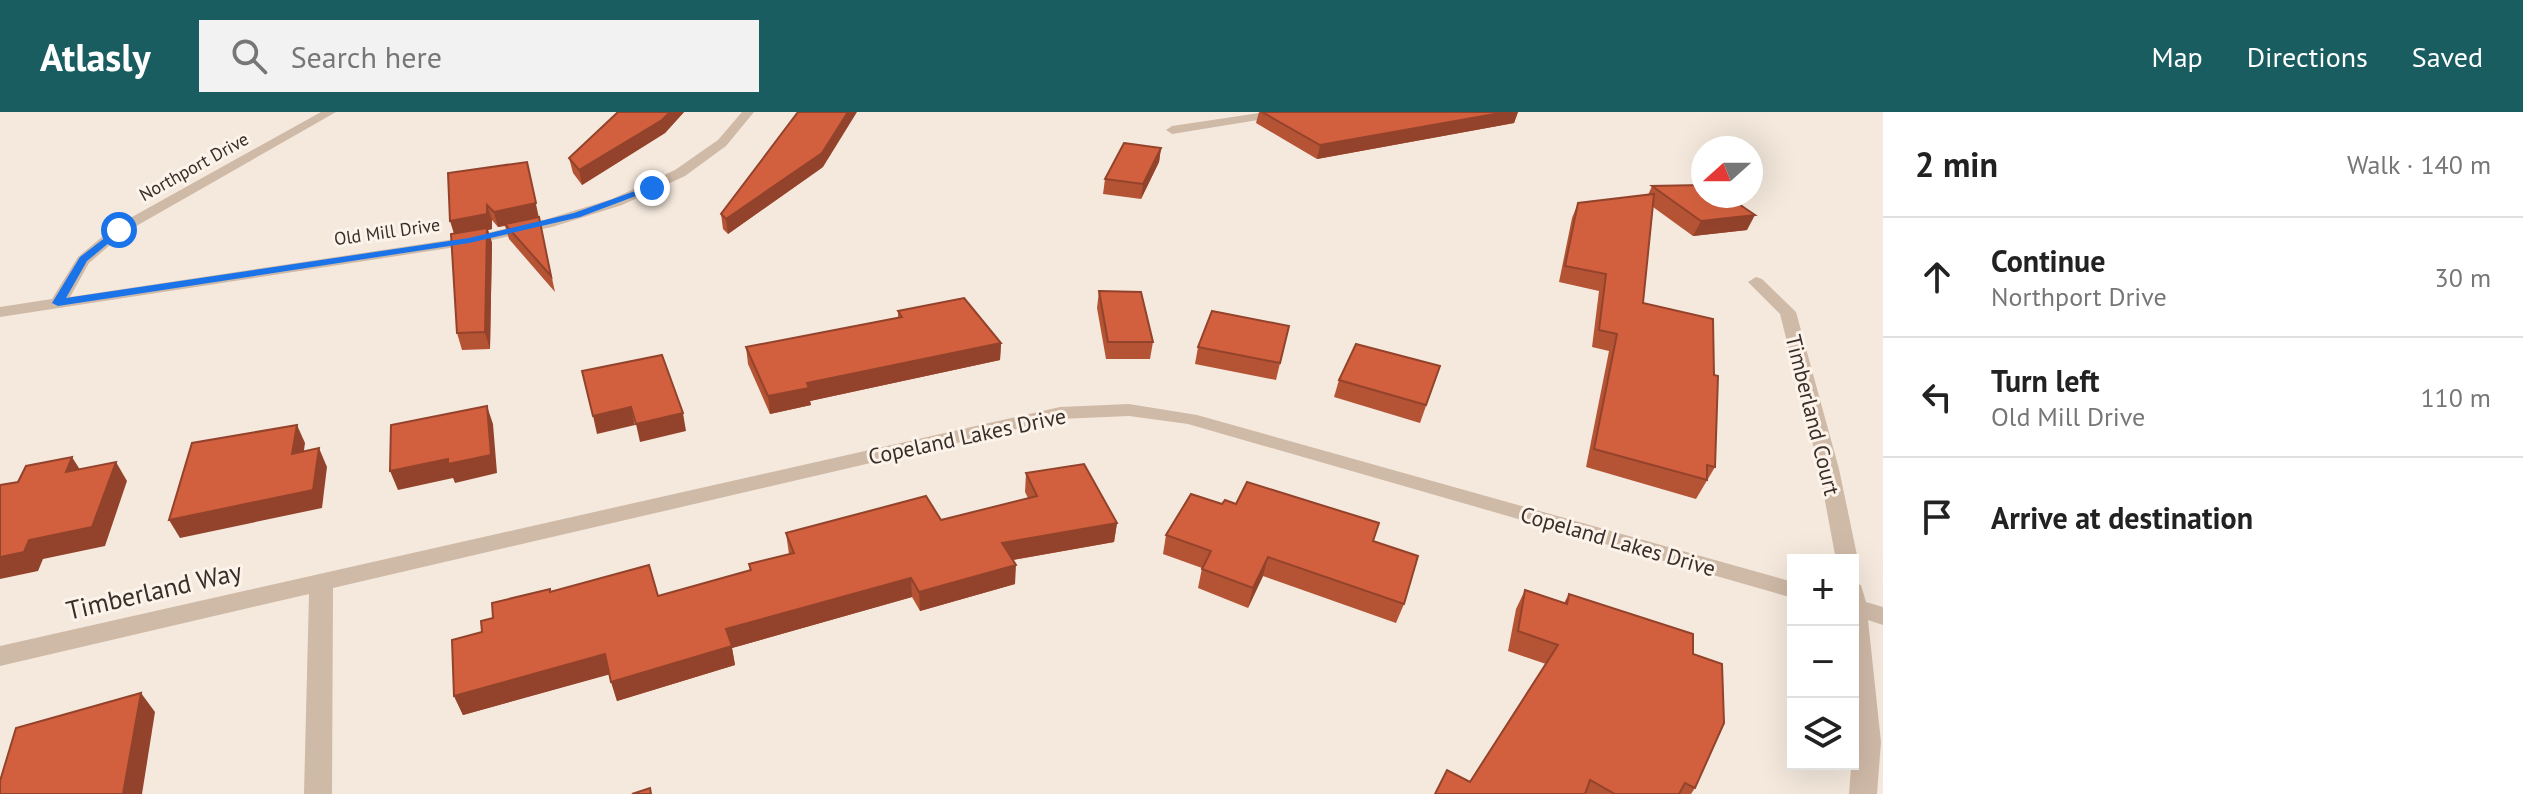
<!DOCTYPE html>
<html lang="en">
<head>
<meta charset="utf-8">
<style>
	body { margin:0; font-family:"PT Sans",sans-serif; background:#f2f2f2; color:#222 }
	.controls { position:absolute; right:24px; bottom:24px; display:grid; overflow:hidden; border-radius:0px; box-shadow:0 8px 32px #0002 }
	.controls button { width:72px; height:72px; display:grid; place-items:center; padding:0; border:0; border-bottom:2px solid #e0e0e0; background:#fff; color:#222; font:40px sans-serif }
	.compass { position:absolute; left:1691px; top:24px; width:72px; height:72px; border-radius:50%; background:#fff; box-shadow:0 8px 32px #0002; rotate:249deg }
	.stop { position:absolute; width:24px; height:24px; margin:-18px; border:6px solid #1a73e8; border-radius:50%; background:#fff }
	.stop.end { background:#1a73e8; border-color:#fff; box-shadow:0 2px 8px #0008 }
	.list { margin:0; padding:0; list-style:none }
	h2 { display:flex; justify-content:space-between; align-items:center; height:104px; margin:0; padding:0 32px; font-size:34px }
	h2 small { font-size:26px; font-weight:400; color:#767676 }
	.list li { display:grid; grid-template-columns:52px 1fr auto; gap:24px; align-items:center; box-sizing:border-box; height:120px; padding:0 32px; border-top:2px solid #e0e0e0 }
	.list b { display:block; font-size:30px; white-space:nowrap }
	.list p { margin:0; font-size:26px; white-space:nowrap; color:#767676 }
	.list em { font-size:26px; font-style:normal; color:#767676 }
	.icon { flex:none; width:44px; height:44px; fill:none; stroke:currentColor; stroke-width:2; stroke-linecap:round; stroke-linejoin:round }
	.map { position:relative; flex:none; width:1883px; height:682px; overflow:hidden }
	header { display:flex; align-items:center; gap:48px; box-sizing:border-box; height:112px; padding:0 40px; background:#195d61; color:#fff }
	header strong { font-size:38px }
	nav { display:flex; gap:44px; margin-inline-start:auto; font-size:28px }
	.search { width:560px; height:72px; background:#f2f2f2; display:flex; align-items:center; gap:20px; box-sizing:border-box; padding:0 28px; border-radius:0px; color:#767676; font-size:30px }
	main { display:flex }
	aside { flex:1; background:#fff }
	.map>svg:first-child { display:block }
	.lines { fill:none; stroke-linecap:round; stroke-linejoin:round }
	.minor { fill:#cfb9a7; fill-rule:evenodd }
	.wall { fill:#b55335 }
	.shaded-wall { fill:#93432b }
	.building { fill:#d2603e; stroke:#93432b; stroke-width:2 }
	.route { fill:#1a73e8 }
	.labels { text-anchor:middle; stroke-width:6; stroke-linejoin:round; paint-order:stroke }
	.far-street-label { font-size:18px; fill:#3a2e28; stroke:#fcf3ea }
	.street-label { font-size:22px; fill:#3a2e28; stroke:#fcf3ea }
	.near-street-label { font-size:26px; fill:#3a2e28; stroke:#fcf3ea }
</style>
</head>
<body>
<header>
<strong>Atlasly</strong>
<div class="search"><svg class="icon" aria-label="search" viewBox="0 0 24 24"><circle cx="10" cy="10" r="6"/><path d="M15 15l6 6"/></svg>Search here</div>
<nav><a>Map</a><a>Directions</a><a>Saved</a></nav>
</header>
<main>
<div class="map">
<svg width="1883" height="682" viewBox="0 0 1883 682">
	<rect width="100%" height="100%" fill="#f5e9dd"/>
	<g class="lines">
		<g class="minor">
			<path d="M321,0H336L124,121L89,151L70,185L469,125L544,108L612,87L675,58L718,28L742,0H754L726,34L685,64L622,93L552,115L469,133L0,205V195L52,187L78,145L114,115Z"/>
			<path d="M1266,0H1295L1289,3L1172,22L1166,18L1172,14Z"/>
			<path d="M1756,165L1762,167L1796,200L1839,357L1858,448L1855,454L1853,448H1836L1819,357L1780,202L1748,170Z"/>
			<path d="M1129,292L1197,303L1793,470V486L1188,312L1129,304L1060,307L333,476L332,682H304L309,482L0,554V534L1060,295Z"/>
			<path d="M1853,471L1861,473L1866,490L1883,495V513L1868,508L1881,630L1877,682H1849L1853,630Z"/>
		</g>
	</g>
	<g class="wall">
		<path d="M618,0H684L665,21L582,73L573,61L569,46Z"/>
		<path d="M1259,0H1518L1514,11L1317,47L1256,11Z"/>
		<path d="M1161,36L1159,50L1141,87L1103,82L1105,67Z"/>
		<path d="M823,55L728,122L723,117L721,102Z"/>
		<path d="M448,61L539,106L555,180L509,127L505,114L498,115L492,108V117L488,118L492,131L490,237L462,238L457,221L454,122Z"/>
		<path d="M1652,74L1747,118L1693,124L1653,95L1643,191L1715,355L1696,387L1586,355L1609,239L1592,235L1599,179L1559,170L1572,106L1578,91L1648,83Z"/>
		<path d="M1099,179L1153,230L1150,247H1106L1097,196Z"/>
		<path d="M898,199L1001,231L1000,248L810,289L811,293L770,302L748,252L746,235L898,206Z"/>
		<path d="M1289,214L1276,268L1195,252L1198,235Z"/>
		<path d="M1440,254L1420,311L1334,285L1339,268Z"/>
		<path d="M1026,361L1117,411L1114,430L1013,448L1015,472L920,499L912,485L732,536L735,553L617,589L609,562L463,603L454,584L482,520L493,506L551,479L658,484L750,459L749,452L789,442L786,421L941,408L1028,386L1025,380Z"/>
		<path d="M1222,392H1236L1373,429L1404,492L1396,511L1263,464L1248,496L1198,476L1202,456L1163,442L1166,423Z"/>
		<path d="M1525,478L1564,491L1569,482L1693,542L1695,676L1691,682H1435L1470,670L1546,552L1508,539L1516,497Z"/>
	</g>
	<g class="shaded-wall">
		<path d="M670,0H684L665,21L582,73L579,58Z"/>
		<path d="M848,0H857L823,55L728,122L726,107Z"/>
		<path d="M1506,0H1518L1514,11L1317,47L1320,33Z"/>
		<path d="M1161,36L1159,50L1141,87L1143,72Z"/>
		<path d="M530,64L539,106L555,180L539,106L498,115L494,100Z"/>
		<path d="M487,93L492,108V117L488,118L492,131L490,237L450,109Z"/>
		<path d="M1755,103L1747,118L1693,124L1701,109Z"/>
		<path d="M1001,231L1000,248L810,289L811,293L770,302L768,284L807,271Z"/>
		<path d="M487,294L493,312L497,361L455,371L453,366L398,378L390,359Z"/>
		<path d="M631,295L635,313L597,322L593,304Z"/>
		<path d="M683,301L686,319L640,330L636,312Z"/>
		<path d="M297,313L305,331L301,360L292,342Z"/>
		<path d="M319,336L327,355L322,396L180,426L169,408Z"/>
		<path d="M72,345L84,364L66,360Z"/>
		<path d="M116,350L127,369L105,434L43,447L38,459L0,467V445Z"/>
		<path d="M1117,411L1114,430L1001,450L1002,431Z"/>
		<path d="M1268,445L1263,464L1248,496L1253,476Z"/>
		<path d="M1016,453L1015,472L920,499L919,480Z"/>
		<path d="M911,466L912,485L732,536L735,553L617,589L611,570L726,517Z"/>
		<path d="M605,542L611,562L463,603L454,584Z"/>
		<path d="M141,581L155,600L142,682H123Z"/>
	</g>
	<g class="building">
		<path d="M618,0H670L662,8L579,58L569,46Z"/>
		<path d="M798,0H848L822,41L726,107L721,102Z"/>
		<path d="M1262,0H1506L1320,33Z"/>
		<path d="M1124,31L1161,36L1143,72L1105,67Z"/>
		<path d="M527,50L536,91L494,100L487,93V102L450,109L448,61Z"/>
		<path d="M1703,73V84H1727L1755,103L1701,109L1652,74Z"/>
		<path d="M1654,82L1643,191L1713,207L1714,263L1718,264L1715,355L1707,353V368L1594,337L1617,222L1599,218L1606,162L1565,154L1578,91Z"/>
		<path d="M539,105L551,164L505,112Z"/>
		<path d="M487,116L485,220L457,221L451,122Z"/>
		<path d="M1099,179L1141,180L1153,230H1108Z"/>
		<path d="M964,186L1001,231L807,271L809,276L768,284L746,235L902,205L898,199Z"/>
		<path d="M1212,199L1289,214L1280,251L1198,235Z"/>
		<path d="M1356,232L1440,254L1426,293L1339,268Z"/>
		<path d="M662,243L683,301L636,312L631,295L593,304L582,259Z"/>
		<path d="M487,294L491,343L448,352V347L390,359L391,313Z"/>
		<path d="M297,313L292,342L319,336L313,378L169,408L192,331Z"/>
		<path d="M72,345L66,360L116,350L92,415L29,428L24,440L0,445V373L18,370L26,354Z"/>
		<path d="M1084,352L1117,411L1002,431L1016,453L919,480L911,466L726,517L732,534L611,570L605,542L454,584L452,528L482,520L481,509L493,506L492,491L550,477V480L649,453L658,484L751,458L749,452L794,441L786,421L926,384L941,408L1037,384L1026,361Z"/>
		<path d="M1247,370L1379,411L1373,429L1418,444L1404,492L1268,445L1253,476L1202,457L1211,439L1166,423L1191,382L1222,392L1225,388L1236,392Z"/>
		<path d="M1525,478L1567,492L1569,482L1693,522V542L1722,552L1724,611L1695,676L1685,671L1679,682H1615L1590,668L1585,682H1435L1447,658L1470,670L1558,533L1518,519Z"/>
		<path d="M141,581L123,682H0V669L16,616Z"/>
		<path d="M650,676L651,682H632Z"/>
	</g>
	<path class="route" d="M649,74L657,76L580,105L469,131L58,194L52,191L80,145L119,115L122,120L87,149L66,186L469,126L574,101Z"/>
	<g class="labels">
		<g class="far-street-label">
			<text transform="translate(194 55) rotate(-29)" y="6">Northport Drive</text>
			<text transform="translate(387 120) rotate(-8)" y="6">Old Mill Drive</text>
		</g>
		<g class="street-label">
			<text transform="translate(1813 303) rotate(76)" y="8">Timberland Court</text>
			<text transform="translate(967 324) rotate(-12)" y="8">Copeland Lakes Drive</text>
			<text transform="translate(1618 429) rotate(16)" y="8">Copeland Lakes Drive</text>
		</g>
		<g class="near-street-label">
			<text transform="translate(154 479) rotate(-13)" y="9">Timberland Way</text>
		</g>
	</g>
</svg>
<div class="controls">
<button>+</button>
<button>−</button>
<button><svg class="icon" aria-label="layers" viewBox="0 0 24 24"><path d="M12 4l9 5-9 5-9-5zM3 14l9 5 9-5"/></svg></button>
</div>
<svg class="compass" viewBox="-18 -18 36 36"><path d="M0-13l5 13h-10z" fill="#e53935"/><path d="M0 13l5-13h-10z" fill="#767676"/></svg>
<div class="stop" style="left:119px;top:118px"></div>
<div class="stop end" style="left:652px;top:76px"></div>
</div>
<aside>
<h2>2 min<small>Walk · 140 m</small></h2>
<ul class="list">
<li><svg class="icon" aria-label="ahead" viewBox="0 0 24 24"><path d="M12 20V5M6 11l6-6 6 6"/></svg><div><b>Continue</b><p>Northport Drive</p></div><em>30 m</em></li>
<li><svg class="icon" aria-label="left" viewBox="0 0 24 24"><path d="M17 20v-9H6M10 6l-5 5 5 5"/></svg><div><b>Turn left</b><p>Old Mill Drive</p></div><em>110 m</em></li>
<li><svg class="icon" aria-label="arrive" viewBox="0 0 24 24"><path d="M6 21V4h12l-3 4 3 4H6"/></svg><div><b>Arrive at destination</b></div></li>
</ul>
</aside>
</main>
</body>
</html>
